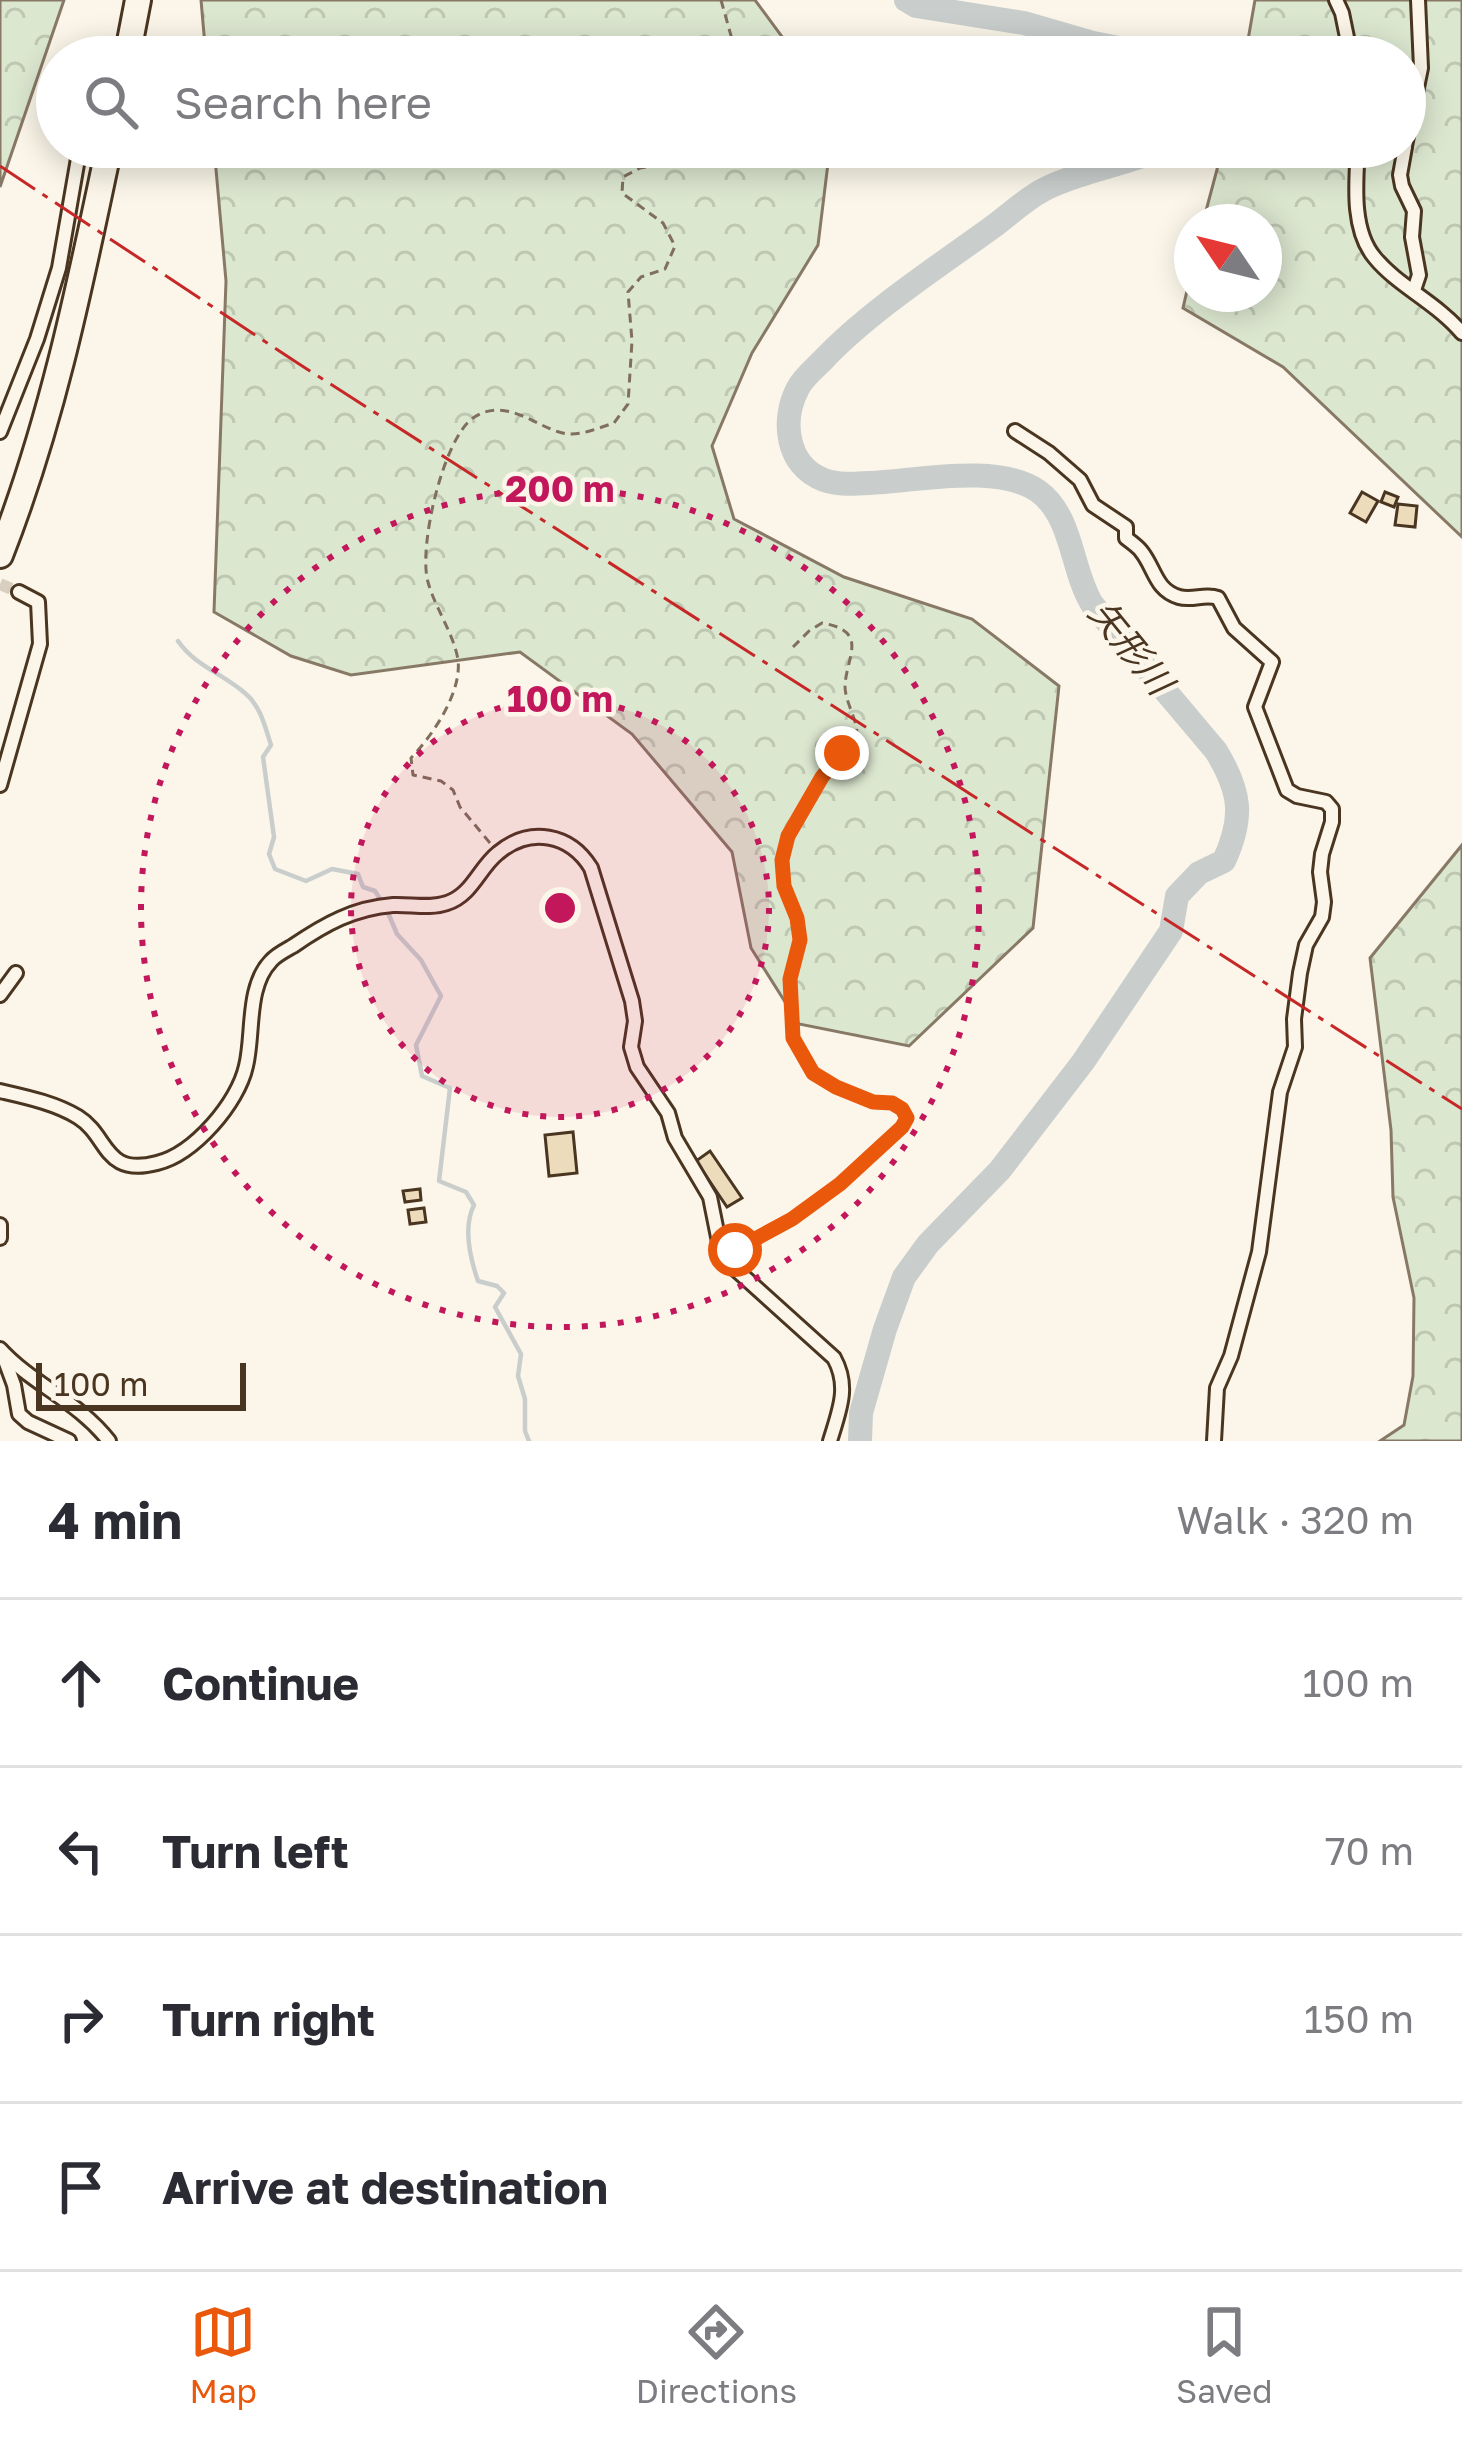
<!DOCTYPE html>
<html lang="en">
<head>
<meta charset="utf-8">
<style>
	body { margin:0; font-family:"Golos Text","Noto Sans JP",sans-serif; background:#f7f7f7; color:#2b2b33 }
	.compass { position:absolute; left:1174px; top:204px; width:108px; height:108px; border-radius:50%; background:#fff; box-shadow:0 6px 30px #0003; rotate:305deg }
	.scale { position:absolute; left:36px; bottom:30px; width:210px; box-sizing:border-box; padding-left:12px; border:6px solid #4a3520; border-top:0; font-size:33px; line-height:42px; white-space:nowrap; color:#4a3520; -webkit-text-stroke:9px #fbf6e9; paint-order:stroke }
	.stop { position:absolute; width:36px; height:36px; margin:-27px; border:9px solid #ea580c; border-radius:50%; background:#fff }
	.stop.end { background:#ea580c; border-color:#fff; box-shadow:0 3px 12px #0008 }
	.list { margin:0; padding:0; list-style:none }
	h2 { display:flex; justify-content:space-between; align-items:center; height:156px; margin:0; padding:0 48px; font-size:51px }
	h2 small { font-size:39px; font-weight:400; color:#7c7c81 }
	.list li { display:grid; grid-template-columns:78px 1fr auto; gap:36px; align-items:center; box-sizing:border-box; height:168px; padding:0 48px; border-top:3px solid #e1e1e2 }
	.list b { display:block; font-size:45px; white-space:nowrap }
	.list em { font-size:39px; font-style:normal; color:#7c7c81 }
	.icon { flex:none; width:66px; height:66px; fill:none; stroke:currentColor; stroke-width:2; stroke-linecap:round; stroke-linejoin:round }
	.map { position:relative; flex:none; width:1462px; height:1441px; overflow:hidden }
	.search { position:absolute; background:#fff; box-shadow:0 6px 30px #0003; left:36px; right:36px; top:36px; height:132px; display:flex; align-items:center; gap:30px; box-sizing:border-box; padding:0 42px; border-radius:66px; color:#7c7c81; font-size:45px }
	.sheet { height:828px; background:#fff }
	nav { display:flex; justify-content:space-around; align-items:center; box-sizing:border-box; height:168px; border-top:3px solid #e1e1e2; background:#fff; font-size:33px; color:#7c7c81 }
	nav a { display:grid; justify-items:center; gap:6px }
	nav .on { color:#ea580c }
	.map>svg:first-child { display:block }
	.forest { fill:url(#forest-crowns); stroke:#887966; stroke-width:3 }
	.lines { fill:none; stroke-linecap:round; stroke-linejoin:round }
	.stream { stroke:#c9cecd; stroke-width:4.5 }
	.river { stroke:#c9cecd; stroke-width:24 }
	.building { fill:#ecdcbc; stroke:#4a3520; stroke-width:3 }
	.street-tunnel { stroke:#d8cfc1; stroke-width:12; stroke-dasharray:12 6; stroke-linecap:butt }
	.street-casing { stroke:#4a3520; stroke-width:18 }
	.highway-casing { stroke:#4a3520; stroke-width:30 }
	.path { stroke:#7f6f5c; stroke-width:3; stroke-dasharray:9 6; stroke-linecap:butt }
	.street { stroke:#fbf6e9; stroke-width:12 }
	.highway { stroke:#fbf6e9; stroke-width:24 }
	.power { stroke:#c62828; stroke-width:3; stroke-dasharray:42 9 6 9; stroke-linecap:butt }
	.route { stroke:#ea580c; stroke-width:15 }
	.ring { fill:none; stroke:#c2185b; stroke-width:6; stroke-dasharray:6 12 }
	.labels { text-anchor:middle; stroke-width:9; stroke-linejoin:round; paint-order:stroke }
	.water-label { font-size:36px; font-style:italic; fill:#4a3520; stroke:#fbf6e9 }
	.centre { fill:#c2185b; stroke:#fbf6e9; stroke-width:6 }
	.ring-label { font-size:36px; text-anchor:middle; font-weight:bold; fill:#c2185b; stroke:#fbf6e9; stroke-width:9; stroke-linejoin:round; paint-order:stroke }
</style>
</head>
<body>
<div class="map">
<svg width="1462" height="1441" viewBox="0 0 1462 1441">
	<defs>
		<pattern id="forest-crowns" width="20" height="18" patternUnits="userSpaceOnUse" patternTransform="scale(3)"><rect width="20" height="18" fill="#dce7d0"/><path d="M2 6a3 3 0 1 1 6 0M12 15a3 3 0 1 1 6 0" fill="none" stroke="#bec7b2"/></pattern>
	</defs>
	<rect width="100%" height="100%" fill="#fbf6e9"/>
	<g class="forest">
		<path d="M0,0H64L0,187Z"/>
		<path d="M201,0H755L797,57H206Z"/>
		<path d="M1255,0H1462V537L1283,367L1183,308L1192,269V294H1264V222H1203L1223,147H1405V57H1245Z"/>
		<path d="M214,147H830L818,245L752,353L712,446L734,519L844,577L972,619L1059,686L1033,928L909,1046L799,1024L751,948L732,852L632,734L520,652L351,675L291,656L214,612L226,281Z"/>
		<path d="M1462,845V1441H1380L1404,1425L1413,1376L1414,1298L1393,1197L1391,1130L1370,958Z"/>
	</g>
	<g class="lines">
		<path class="stream" d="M178,641C195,666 224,674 246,694C261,707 265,727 271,745L263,757L274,837L269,854L275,869L306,881L332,869L358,874L363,887L375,891L386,908L397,934L421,960L441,996L416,1045L422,1076L450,1088L439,1181L466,1192L474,1205C463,1227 470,1258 478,1281L497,1286L504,1293L495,1307L521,1354L518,1376L525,1399V1431L529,1441"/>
		<g class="river">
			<path d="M906,0L916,6L1024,23L1093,43L1166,57"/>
			<path d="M860,1441L861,1413L885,1329L904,1277L928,1244L1000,1170L1083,1062L1171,931L1177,896L1199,873L1224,861C1244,817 1241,792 1216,751L1092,604C1071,570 1073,516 1038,491C998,463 916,481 869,483C854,484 838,485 824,480C786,466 781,420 798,388C803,378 814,369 822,361C868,312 939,266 994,226C1010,214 1027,198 1045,189C1083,170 1127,165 1165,147"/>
		</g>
	</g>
	<g class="building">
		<path d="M142,39L158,42L155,57H138Z"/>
		<path d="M1362,492L1378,501L1366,522L1350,513Z"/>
		<path d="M1385,492L1398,497L1394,507L1381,502Z"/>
		<path d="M1398,504L1417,506L1415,527L1395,525Z"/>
		<path d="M573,1132L577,1173L549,1176L545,1135Z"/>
		<path d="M710,1151L742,1198L727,1207L696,1161Z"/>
		<path d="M420,1189L421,1200L405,1202L403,1191Z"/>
		<path d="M424,1208L426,1222L410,1224L408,1210Z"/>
	</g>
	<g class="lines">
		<path class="street-tunnel" d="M0,584L19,592"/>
		<defs>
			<g id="street">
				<path d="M1336,0L1342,13L1351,57"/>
				<path d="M1405,146L1421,68L1418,0"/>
				<path d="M1358,147C1356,182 1351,230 1375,258C1398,286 1437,303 1462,333"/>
				<path d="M1405,147L1400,175L1402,186L1414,211L1412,237L1419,275L1414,290"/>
				<path d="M1015,431L1049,453L1080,480L1093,505L1126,527V538C1130,541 1139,548 1141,551C1155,568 1155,590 1179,597C1193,601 1205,593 1218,598L1234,628L1272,662L1255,707L1287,790L1297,796L1326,802L1332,809V822L1322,854L1320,872L1324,902L1322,917L1306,945L1300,973L1294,1019L1295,1047L1280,1092L1259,1252L1231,1356L1217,1388L1214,1441"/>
				<path d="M0,432L37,339L59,268L80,147"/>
				<path d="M0,785L40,644L38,602L19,592"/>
				<path d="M0,995L16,973"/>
				<path d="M0,1091C26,1097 55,1103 78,1117C109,1136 103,1177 157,1163C194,1154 238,1103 246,1066C254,1034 246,987 271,961C276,955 286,950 293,946C325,924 354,908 393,905C410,904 430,909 447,903C472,895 479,868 498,853C530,826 570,834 591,868L632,1001L635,1021L631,1047L637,1067L668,1113L675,1138L710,1197L719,1242L732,1266L834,1358C850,1387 839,1411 830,1441"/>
				<path d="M0,1225V1238"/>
				<path d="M0,1349C33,1385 78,1401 109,1441"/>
				<path d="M3,1355L14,1385L19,1414L28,1422L69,1441"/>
			</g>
			<g id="highway">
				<path d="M127,57L138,0"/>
				<path d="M0,555C52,423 80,285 109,147"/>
			</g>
		</defs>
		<use href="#street" class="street-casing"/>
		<use href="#highway" class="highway-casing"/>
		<g class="path">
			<path d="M721,0L737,57"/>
			<path d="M490,843L460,807L453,790L441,781L413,775L411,758C432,736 462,693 458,660C454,634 435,608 428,582C418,548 443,439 473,418C508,394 540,432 569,434C583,435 601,427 614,423L628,404L632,341L628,292L641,277L665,269L675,246L663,223L622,193L623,177L640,168L702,159L720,147"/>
			<path d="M738,1248L792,1219L840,1184L902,1127L907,1118L902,1109L892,1103L873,1102L836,1087L813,1073L793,1038L790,979L800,940L797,918L784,885L782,860L788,836L806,803L822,777L857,735C857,718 845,702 845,686C846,657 870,631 822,623L809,631L793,647"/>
		</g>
		<use href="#street" class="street"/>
		<use href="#highway" class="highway"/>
		<path class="power" d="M0,166L296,362L1462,1109"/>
	</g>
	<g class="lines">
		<path class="route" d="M735,1250L792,1219L840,1184L902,1127L907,1118L902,1109L892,1103L873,1102L836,1087L813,1073L793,1038L790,979L800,940L797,918L784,886L782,860L788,836L822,777L842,753"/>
	</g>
	<circle cx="560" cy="908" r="209" fill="#c2185b" fill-opacity=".12"/>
	<g class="ring">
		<circle cx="560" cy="908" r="209"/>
		<circle cx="560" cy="908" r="419"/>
	</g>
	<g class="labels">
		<g class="water-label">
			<text transform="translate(1131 647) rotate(51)" y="13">矢形川</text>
		</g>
	</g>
	<circle cx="560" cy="908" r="18" class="centre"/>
	<g class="ring-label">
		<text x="560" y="502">200 m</text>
		<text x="560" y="712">100 m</text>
	</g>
</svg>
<svg class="compass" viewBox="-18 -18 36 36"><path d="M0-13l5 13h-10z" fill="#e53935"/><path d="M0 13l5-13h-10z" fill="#7c7c81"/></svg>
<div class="scale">100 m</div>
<div class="stop" style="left:735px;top:1250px"></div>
<div class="stop end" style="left:842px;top:753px"></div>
<div class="search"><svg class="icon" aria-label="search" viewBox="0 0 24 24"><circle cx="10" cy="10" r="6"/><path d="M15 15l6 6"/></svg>Search here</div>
</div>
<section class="sheet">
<h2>4 min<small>Walk · 320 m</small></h2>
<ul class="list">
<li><svg class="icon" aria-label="ahead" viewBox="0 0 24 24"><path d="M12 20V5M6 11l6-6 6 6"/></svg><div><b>Continue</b></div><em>100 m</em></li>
<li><svg class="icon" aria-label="left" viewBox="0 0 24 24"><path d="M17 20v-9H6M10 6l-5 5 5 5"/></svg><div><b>Turn left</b></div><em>70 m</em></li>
<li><svg class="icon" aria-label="right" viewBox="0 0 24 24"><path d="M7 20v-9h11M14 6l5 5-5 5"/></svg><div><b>Turn right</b></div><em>150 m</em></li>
<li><svg class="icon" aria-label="arrive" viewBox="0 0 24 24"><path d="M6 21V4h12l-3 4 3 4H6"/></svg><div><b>Arrive at destination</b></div></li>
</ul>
</section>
<nav>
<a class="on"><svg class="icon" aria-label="map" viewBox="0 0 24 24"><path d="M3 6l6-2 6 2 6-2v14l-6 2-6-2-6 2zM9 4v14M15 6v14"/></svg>Map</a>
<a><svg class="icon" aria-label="directions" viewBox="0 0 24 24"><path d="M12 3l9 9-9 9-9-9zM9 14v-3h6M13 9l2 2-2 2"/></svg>Directions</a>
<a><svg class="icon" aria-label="saved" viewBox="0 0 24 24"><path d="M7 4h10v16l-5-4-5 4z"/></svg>Saved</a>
</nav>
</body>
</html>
